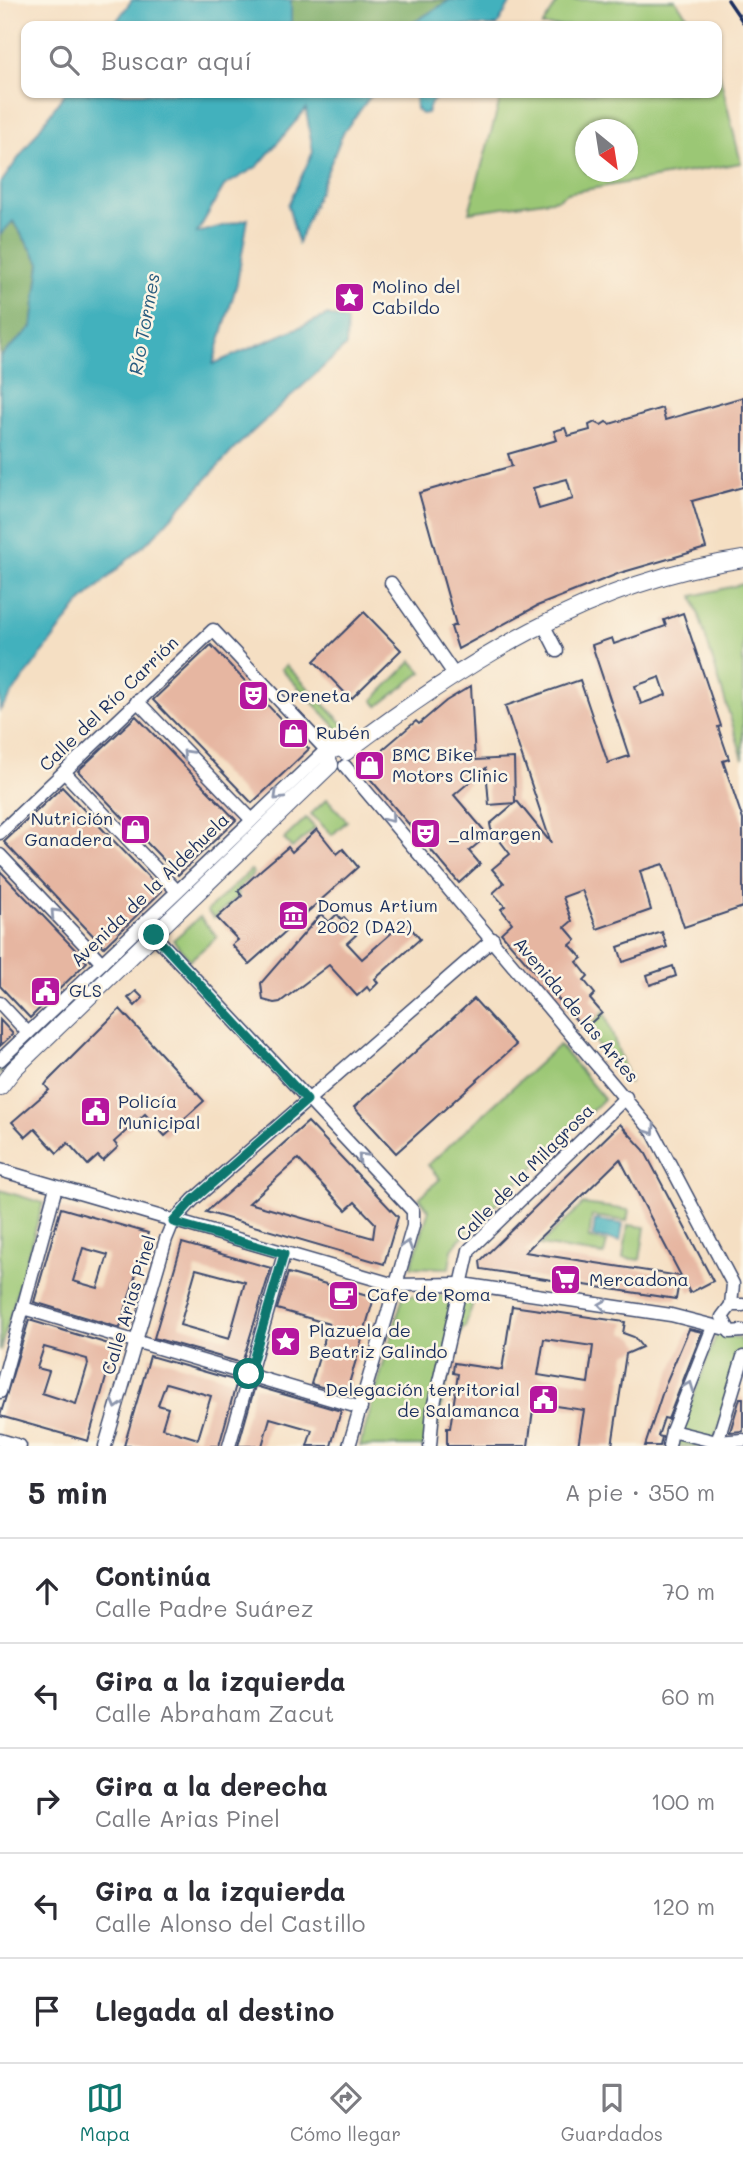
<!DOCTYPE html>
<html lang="es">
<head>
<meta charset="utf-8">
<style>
	body { margin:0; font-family:Mali,sans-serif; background:#f7f7f7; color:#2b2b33 }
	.compass { position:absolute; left:575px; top:119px; width:63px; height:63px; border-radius:50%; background:#fff; box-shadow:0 2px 5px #0004; rotate:150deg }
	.stop { position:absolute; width:21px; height:21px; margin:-16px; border:5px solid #0f766e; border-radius:50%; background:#fff }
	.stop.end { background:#0f766e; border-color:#fff; box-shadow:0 2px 7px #0008 }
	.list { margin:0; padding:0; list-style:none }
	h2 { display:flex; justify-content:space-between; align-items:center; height:91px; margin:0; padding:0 28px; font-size:30px }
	h2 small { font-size:23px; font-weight:400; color:#7c7c81 }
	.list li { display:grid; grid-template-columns:46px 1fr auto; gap:21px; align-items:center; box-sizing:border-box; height:105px; padding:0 28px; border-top:2px solid #e1e1e2 }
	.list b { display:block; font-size:26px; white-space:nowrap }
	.list p { margin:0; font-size:23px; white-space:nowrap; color:#7c7c81 }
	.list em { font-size:23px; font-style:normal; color:#7c7c81 }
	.icon { flex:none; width:38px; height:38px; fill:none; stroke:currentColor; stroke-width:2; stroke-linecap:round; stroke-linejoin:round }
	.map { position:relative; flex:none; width:743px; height:1446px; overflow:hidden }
	.search { position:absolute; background:#fff; box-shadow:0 2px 5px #0004; left:21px; right:21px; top:21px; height:77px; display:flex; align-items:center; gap:18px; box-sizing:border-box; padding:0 24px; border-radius:14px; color:#7c7c81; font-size:26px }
	.sheet { height:616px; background:#fff }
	nav { display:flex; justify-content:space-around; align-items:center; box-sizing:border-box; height:98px; border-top:2px solid #e1e1e2; background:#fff; font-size:19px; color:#7c7c81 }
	nav a { display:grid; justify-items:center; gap:4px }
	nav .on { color:#0f766e }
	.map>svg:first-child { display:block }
	.green { fill:#9bc774; stroke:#5b7b69; stroke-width:2; fill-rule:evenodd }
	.forest { fill:#7cac66; stroke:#4c6e62; stroke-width:2 }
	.water { fill:#42b1bd; stroke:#2e708e; stroke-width:2 }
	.building { fill:#e6b6a1; fill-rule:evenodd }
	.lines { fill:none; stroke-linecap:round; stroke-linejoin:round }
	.minor-casing { stroke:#3c496d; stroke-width:15 }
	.major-casing { stroke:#3c496d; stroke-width:18 }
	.minor { stroke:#fff; stroke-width:12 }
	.major { stroke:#fff; stroke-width:16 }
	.rail { stroke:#1b2f5e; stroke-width:3.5 }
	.oneway { stroke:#8d97ae }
	.route { stroke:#0f766e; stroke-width:9 }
	.labels { text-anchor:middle; stroke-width:5; stroke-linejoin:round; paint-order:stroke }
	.poi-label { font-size:18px; fill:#1b2f5e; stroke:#fcf5e5; text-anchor:start }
	.street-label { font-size:18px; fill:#1b2f5e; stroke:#fcf5e5 }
	.water-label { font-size:19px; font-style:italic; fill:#295c7f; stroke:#fcf5e5 }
</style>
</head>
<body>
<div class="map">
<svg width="743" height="1446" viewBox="0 0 743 1446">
	<rect width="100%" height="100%" fill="#fcf5e5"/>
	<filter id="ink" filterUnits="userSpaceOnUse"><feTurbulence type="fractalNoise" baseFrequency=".0143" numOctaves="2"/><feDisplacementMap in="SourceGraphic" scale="14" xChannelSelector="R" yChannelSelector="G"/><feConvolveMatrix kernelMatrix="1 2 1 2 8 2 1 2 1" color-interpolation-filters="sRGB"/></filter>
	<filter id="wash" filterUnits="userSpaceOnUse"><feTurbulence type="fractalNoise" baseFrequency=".00686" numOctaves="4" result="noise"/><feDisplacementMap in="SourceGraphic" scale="28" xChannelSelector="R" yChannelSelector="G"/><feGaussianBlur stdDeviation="1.57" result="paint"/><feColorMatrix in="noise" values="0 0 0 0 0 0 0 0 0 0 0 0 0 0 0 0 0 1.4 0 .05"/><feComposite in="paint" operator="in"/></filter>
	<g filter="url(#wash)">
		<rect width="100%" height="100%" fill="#f5dfc3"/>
		<g class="green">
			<path d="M559,0H675L695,26H542Z"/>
			<path d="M717,64L741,163L567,193L558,199L469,212L502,93H717ZM586,130H628V172H586Z"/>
			<path d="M743,584V759L693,596Z"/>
			<path d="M412,661L422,672L378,706L373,700Z"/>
			<path d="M286,665L350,731L340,736L331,732L336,727L281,669Z"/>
			<path d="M327,799L347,821L332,835L311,814Z"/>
			<path d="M306,818L315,828L292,848L284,839Z"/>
			<path d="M251,870L254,873L236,891L239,895L214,918L207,911Z"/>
			<path d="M200,917L217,937L190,960L173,940Z"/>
			<path d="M133,941L135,943L0,1074V1068Z"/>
			<path d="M604,1011L630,1083L584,1029Z"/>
			<path d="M559,1045L604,1099L459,1240L452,1250L449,1268L411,1267L429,1210L419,1198L440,1179L428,1165Z"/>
			<path d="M0,1190L43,1203L0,1351Z"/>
			<path d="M583,1204L629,1210L627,1221L592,1216L589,1239L607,1242L604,1255L540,1245Z"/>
			<path d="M628,1225L645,1227L640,1260L623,1258Z"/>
			<path d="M403,1296H452L474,1300L465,1328H462L443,1397L434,1446H360Z"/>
			<path d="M717,1333L741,1339L743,1350L713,1446H675Z"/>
		</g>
		<g class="forest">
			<path d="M291,0H450L408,26H291Z"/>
			<path d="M12,221L40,263L32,327L0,357V235Z"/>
		</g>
		<g class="water">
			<path d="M132,0H291V26H113Z"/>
			<path d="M450,0H512L497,26H408Z"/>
			<path d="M65,93H373L343,133L298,243L288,205L313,152L306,109L258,166L224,186L197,233L248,219L237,283L213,364L328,315L347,321L346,346L236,447L154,536L80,603L0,710V357L32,327L40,263L13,221L0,235V184Z"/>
			<path d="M415,93H441L431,103L427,113L421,114L416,109Z"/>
			<path d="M595,1220L623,1224L620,1241L593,1237Z"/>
		</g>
		<g id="blocks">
			<g class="building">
				<path d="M743,397V487L692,501L706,548L620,573L537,606L458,649L451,627L456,625L419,493L512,466L508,454L557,440L554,431L565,428L568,436L590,430L589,425L595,422L601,425L606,422L610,424L662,408L665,420ZM567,479L573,499L539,509L533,488Z"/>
				<path d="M364,612L401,650L351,699L314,661Z"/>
				<path d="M683,613L721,726L718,727L729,759L723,761L743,820V907L684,927L663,864L640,871L651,910L597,929L582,890L563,897L572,921L565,927L576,940L570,945L582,958L577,962L588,976L584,980L595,994L590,999L602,1013L584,1029L501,933L512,923L501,909L505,906L493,893L504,883L492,869L510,854L491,829L490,824L517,801L551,843L505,706L580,680L608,763L629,756L592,645L612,638L614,644L666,626L664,620ZM660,677L666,695L641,704L635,686Z"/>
				<path d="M211,645L309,749L252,803L153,700Z"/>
				<path d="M471,686L475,760L514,758L515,803L489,805L486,768L454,795L488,835L469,851L480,864L459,883L361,768L416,721L419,724L446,701Z"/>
				<path d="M136,716L236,820L178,875L78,771Z"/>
				<path d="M62,787L162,891L104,947L4,842Z"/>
				<path d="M317,829L337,854L343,849L358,867L249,964L232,945L238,940L217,918L242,896L238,891L262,869L288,847L292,852Z"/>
				<path d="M0,871L87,962L30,1018L0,986Z"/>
				<path d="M321,914L329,922L337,914L341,919L344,917L354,928L351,930L356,935L347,943L362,959L405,921L420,939L375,979L378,983L370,991L367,987L357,996L329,965L280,1002L274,1003L263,1000L261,983Z"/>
				<path d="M662,932L667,947L623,962L618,947Z"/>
				<path d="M673,966L676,976L650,985L647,975Z"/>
				<path d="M136,991L143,998L135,1006L128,998Z"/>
				<path d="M474,999L516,1045L396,1153L354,1107Z"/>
				<path d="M120,1009L204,1101L165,1136L145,1114L114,1142L118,1147L103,1161L98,1156L88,1165L68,1143L57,1153L35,1129L26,1137L12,1122L49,1090L45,1085L48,1081Z"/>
				<path d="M0,1020L13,1034L0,1046Z"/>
				<path d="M308,1122L398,1217L384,1264L206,1212ZM298,1159L346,1210L355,1202L375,1223L373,1238L249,1203Z"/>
				<path d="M620,1124L644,1150L713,1281L690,1293L620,1159L525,1252L680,1276L676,1299L481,1269L480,1261Z"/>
				<path d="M61,1208L148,1233L120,1328L34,1302ZM83,1248L108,1255L98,1288L73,1281Z"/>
				<path d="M182,1243L271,1268L242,1363L154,1338ZM196,1269L245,1282L229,1339L180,1325Z"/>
				<path d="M288,1273L374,1298L346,1394L311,1384L329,1324L277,1309Z"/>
				<path d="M512,1306L625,1322L623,1333L634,1337L642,1347L626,1354L612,1446H578L584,1410L534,1403L528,1446H447V1428H450L458,1374L453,1373L454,1363L502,1370ZM544,1339L593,1346L588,1383L538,1375Z"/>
				<path d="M29,1320L115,1346L88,1441L0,1416ZM44,1347L87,1359L88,1364L76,1404L42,1393L49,1371L37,1368Z"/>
				<path d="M689,1329L702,1332L668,1419L664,1418L658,1436L662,1437L660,1446H645L665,1385Z"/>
				<path d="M150,1356L237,1381L219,1446H124ZM166,1383L211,1396L198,1439L162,1428L168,1408L158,1405Z"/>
				<path d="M255,1386L341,1411L331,1446H307L312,1430L270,1418L262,1446H238Z"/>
				<path d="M740,1398H743V1431L730,1432Z"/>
			</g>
		</g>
	</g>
	<g filter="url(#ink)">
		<use href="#blocks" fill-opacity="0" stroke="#3c496d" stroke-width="2"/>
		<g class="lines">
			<defs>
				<g id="minor">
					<path d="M391,583L454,674"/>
					<path d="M543,624L557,651"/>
					<path d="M137,701L252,820"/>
					<path d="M345,766L653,1132L733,1284L731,1305"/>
					<path d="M64,772L177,891"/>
					<path d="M0,833L213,630L329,753"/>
					<path d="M0,855L102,963"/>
					<path d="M154,935L413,1211V1226L349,1446"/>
					<path d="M0,1003L28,1033"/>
					<path d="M0,1060L327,749"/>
					<path d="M0,1170L395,1285L462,1284L671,1315L726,1329"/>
					<path d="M743,1305H731L722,1317L730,1332L743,1331"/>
					<path d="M23,1308L361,1408"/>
					<path d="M0,1392L56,1187"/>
					<path d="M672,1431L717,1442L743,1440"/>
					<path d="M0,1440L20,1446"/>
					<path d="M105,1446L166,1239L173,1222L193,1200L493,939"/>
					<path d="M229,1446L284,1254"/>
					<path d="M430,1446L433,1408L469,1250L626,1097"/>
					<path d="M669,1446L672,1431L713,1327"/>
					<path d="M716,1446L743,1357"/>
				</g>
				<g id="major">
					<path d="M346,752C465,662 592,581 743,559"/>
					<path d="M330,765L327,757L332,750L341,748L346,752"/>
					<path d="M0,1087L14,1069L330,765"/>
				</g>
			</defs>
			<use href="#minor" class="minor-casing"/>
			<use href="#major" class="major-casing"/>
			<use href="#minor" class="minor"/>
			<use href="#major" class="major"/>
			<path class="rail" d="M728,0L743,22"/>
		</g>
		<defs><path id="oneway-chevron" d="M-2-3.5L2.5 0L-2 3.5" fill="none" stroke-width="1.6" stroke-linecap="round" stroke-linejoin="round" transform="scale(1.75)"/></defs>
		<g class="oneway">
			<use href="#oneway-chevron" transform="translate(187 754) rotate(-134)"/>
			<use href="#oneway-chevron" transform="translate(278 796) rotate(136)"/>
			<use href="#oneway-chevron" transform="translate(390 818) rotate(50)"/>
			<use href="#oneway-chevron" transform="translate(55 913) rotate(-133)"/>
			<use href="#oneway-chevron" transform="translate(651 1130) rotate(56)"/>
			<use href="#oneway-chevron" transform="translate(362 1157) rotate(-134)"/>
			<use href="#oneway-chevron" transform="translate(407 1245) rotate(-73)"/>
			<use href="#oneway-chevron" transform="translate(603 1305) rotate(-172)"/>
			<use href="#oneway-chevron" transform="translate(689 1386) rotate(-69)"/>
			<use href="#oneway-chevron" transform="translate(117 1404) rotate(106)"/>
		</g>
	</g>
	<g class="lines" filter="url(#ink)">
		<path class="route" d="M154,935L307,1100L193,1200L173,1222L284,1254L249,1374"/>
	</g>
	<defs>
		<symbol id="sight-square" viewBox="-11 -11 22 22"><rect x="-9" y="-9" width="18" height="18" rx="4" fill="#b5179e" stroke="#fcf5e5"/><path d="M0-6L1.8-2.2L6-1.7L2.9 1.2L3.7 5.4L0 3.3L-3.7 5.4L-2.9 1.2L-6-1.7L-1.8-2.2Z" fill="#fff"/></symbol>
		<symbol id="theatre-square" viewBox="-11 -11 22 22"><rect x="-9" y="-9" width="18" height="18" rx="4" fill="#b5179e" stroke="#fcf5e5"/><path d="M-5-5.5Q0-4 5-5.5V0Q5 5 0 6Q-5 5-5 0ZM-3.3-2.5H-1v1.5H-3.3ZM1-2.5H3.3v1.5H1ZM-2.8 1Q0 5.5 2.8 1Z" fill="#fff"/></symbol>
		<symbol id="shop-square" viewBox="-11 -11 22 22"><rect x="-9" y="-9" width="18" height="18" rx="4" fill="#b5179e" stroke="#fcf5e5"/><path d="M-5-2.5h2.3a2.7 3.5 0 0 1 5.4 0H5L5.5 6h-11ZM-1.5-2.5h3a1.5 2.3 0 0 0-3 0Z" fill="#fff"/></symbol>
		<symbol id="museum-square" viewBox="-11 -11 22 22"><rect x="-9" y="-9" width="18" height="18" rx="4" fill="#b5179e" stroke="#fcf5e5"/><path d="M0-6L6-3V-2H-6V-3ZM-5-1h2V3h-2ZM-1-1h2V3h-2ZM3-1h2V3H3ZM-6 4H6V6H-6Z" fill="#fff"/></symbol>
		<symbol id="civic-square" viewBox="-11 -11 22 22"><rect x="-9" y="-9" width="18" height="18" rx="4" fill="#b5179e" stroke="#fcf5e5"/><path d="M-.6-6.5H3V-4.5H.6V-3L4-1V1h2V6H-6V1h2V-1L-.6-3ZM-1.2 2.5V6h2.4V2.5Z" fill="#fff"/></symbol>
		<symbol id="supermarket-square" viewBox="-11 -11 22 22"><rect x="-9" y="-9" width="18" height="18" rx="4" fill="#b5179e" stroke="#fcf5e5"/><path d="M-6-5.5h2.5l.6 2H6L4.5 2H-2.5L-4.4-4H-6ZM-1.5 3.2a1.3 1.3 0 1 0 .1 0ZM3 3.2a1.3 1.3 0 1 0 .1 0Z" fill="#fff"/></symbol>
		<symbol id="cafe-square" viewBox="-11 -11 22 22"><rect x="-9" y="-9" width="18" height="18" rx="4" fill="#b5179e" stroke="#fcf5e5"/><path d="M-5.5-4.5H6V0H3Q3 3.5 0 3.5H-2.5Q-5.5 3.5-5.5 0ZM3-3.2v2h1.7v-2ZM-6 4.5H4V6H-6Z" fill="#fff"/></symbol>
	</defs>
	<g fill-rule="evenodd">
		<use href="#sight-square" x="332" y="280" width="35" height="35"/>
		<use href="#theatre-square" x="236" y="678" width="35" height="35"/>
		<use href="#shop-square" x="276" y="716" width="35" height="35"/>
		<use href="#shop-square" x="352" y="748" width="35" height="35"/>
		<use href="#shop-square" x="118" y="812" width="35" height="35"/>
		<use href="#theatre-square" x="408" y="816" width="35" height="35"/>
		<use href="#museum-square" x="276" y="898" width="35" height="35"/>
		<use href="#civic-square" x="28" y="974" width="35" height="35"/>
		<use href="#civic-square" x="78" y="1094" width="35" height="35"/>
		<use href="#supermarket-square" x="548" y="1262" width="35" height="35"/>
		<use href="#cafe-square" x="326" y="1278" width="35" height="35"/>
		<use href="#sight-square" x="268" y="1324" width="35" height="35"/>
		<use href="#civic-square" x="526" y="1382" width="35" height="35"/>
	</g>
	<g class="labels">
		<g class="poi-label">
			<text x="372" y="293">Molino del<tspan x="372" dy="21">Cabildo</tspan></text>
			<text x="276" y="702">Oreneta</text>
			<text x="316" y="739">Rubén</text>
			<text x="392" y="761">BMC Bike<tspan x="392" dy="21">Motors Clinic</tspan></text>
			<text x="113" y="825" text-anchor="end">Nutrición<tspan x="113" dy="21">Ganadera</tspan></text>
			<text x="449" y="840">_almargen</text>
			<text x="317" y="912">Domus Artium<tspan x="317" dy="21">2002 (DA2)</tspan></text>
			<text x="69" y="997">GLS</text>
			<text x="118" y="1108">Policía<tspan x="118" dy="21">Municipal</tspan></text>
			<text x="589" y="1286">Mercadona</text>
			<text x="367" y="1301">Cafe de Roma</text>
			<text x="309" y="1337">Plazuela de<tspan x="309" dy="21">Beatriz Galindo</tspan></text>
			<text x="520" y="1396" text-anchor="end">Delegación territorial<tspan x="520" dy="21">de Salamanca</tspan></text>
		</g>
		<g class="street-label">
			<text transform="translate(109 704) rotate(-44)" y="6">Calle del Río Carrión</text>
			<text transform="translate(150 890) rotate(-44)" y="6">Avenida de la Aldehuela</text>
			<text transform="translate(576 1010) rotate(50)" y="6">Avenida de las Artes</text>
			<text transform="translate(525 1173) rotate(-45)" y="6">Calle de la Milagrosa</text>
			<text transform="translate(129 1305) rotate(-73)" y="6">Calle Arias Pinel</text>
		</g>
		<g class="water-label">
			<text transform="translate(144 324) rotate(-80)" y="7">Río Tormes</text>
		</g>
	</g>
</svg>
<svg class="compass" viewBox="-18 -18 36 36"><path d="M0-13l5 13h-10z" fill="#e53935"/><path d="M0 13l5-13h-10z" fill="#7c7c81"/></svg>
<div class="stop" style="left:249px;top:1374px"></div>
<div class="stop end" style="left:154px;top:935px"></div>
<div class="search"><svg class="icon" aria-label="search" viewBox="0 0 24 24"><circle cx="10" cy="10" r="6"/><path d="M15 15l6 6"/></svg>Buscar aquí</div>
</div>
<section class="sheet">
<h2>5 min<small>A pie · 350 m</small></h2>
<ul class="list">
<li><svg class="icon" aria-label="ahead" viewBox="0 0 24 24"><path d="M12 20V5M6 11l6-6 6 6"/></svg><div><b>Continúa</b><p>Calle Padre Suárez</p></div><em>70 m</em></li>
<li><svg class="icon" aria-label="left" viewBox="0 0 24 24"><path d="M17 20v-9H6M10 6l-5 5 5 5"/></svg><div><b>Gira a la izquierda</b><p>Calle Abraham Zacut</p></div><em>60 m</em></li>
<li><svg class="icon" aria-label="right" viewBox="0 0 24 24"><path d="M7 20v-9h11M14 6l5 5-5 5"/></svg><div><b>Gira a la derecha</b><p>Calle Arias Pinel</p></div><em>100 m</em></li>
<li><svg class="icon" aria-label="left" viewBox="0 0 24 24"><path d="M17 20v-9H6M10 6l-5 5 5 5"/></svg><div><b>Gira a la izquierda</b><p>Calle Alonso del Castillo</p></div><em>120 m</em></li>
<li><svg class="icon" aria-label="arrive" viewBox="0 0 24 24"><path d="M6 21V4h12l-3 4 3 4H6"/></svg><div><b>Llegada al destino</b></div></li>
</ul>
</section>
<nav>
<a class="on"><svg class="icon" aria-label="map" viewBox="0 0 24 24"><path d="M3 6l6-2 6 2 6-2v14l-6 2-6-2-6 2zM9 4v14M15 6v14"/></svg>Mapa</a>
<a><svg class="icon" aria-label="directions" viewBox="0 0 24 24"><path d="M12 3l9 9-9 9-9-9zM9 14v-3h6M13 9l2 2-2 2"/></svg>Cómo llegar</a>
<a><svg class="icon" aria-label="saved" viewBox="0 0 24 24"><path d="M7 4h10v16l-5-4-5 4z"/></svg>Guardados</a>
</nav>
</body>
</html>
